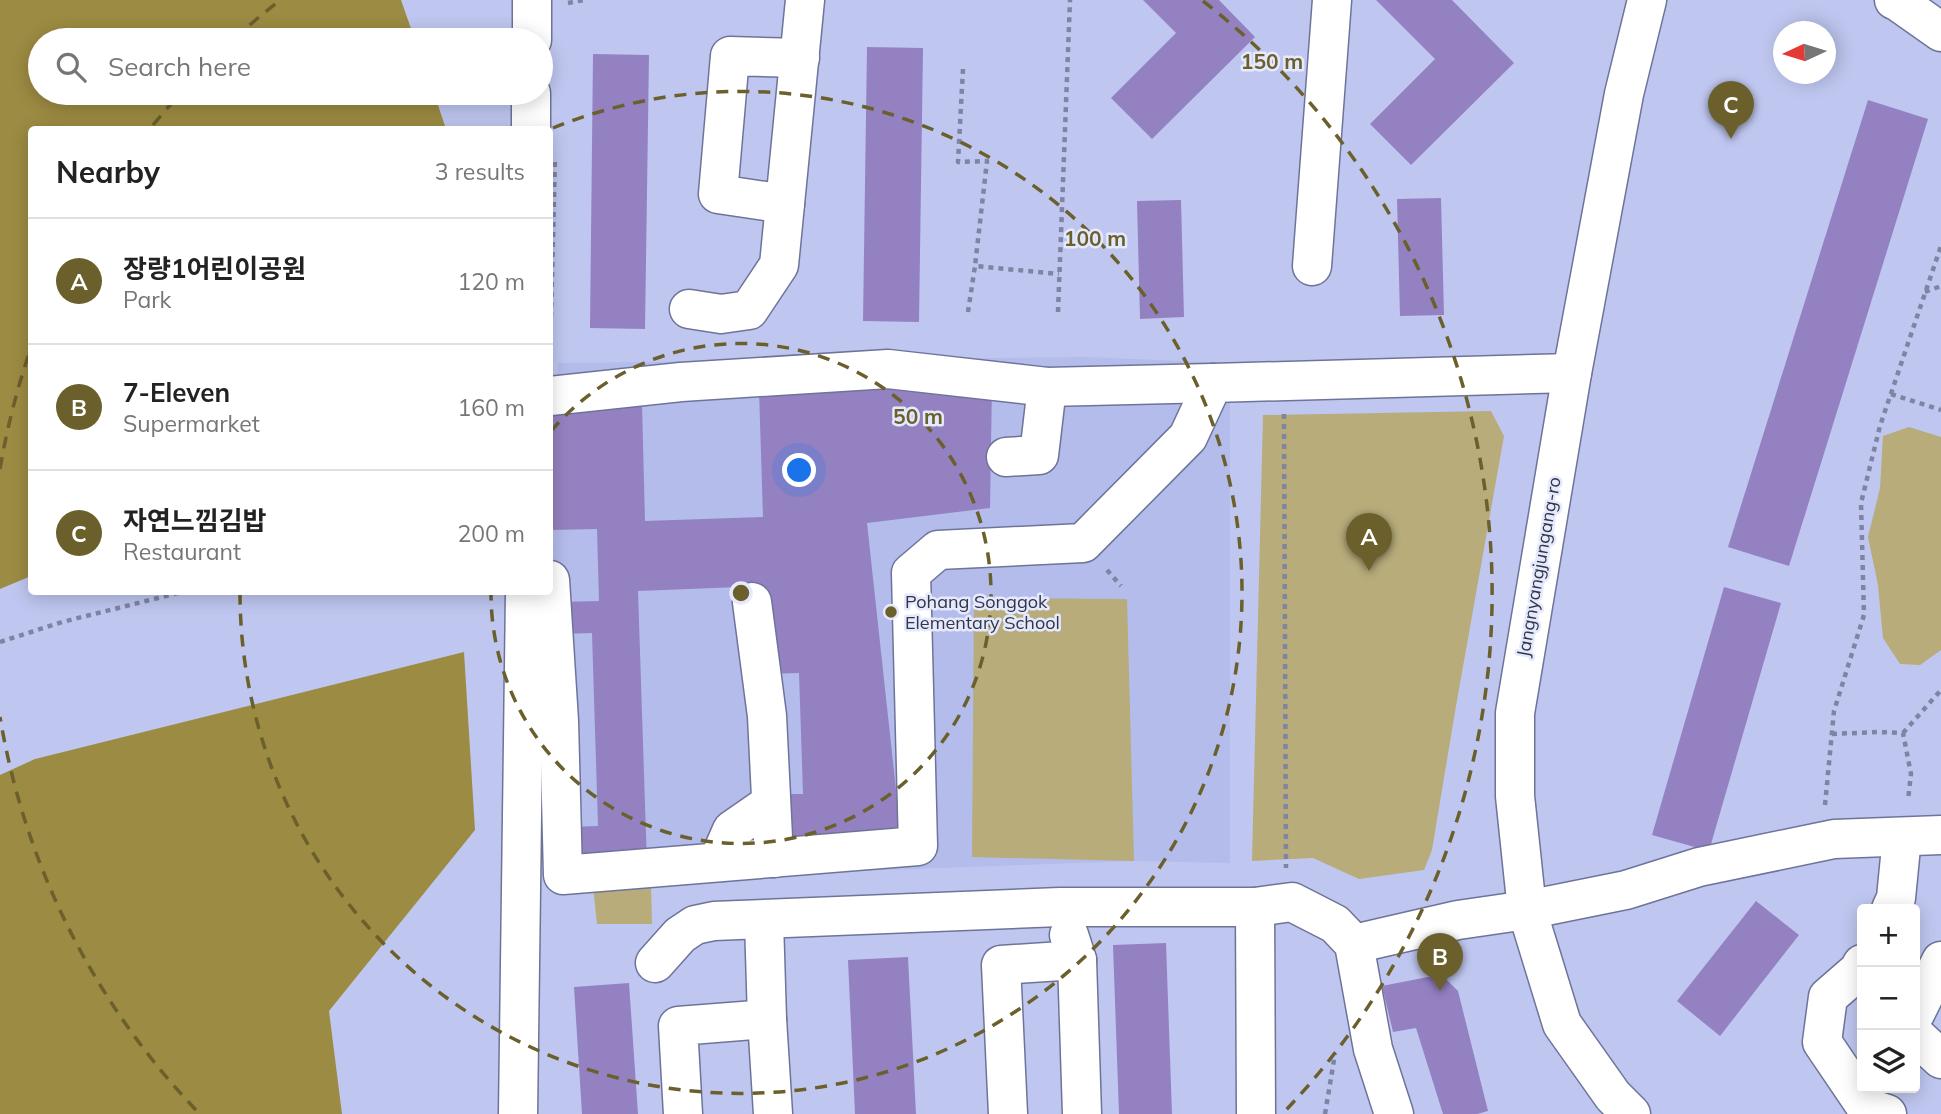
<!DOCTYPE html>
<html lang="en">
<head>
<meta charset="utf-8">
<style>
	body { margin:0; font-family:Mulish,"Noto Sans KR",sans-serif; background:#f2f2f2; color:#222 }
	.controls { position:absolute; right:21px; bottom:21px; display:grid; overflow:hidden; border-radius:7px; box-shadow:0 4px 18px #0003 }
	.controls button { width:63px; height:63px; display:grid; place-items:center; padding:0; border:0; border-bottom:2px solid #e0e0e0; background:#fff; color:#222; font:35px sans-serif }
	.compass { position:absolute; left:1773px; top:21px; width:63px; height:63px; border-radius:50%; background:#fff; box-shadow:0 4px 18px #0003; rotate:266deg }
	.you { position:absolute; left:800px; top:471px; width:24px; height:24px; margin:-18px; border:5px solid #fff; border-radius:50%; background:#1a73e8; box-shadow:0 0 0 10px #1a73e833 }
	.badge { display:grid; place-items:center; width:46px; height:46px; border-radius:50%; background:#6b602c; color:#fff; font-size:23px; font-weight:700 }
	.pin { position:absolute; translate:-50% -58px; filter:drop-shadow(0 2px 4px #0008) }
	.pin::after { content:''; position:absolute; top:37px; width:24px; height:21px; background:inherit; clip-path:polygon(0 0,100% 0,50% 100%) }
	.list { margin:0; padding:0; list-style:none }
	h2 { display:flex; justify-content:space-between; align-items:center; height:91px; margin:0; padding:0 28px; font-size:30px }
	h2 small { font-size:23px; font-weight:400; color:#767676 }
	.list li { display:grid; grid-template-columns:46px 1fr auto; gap:21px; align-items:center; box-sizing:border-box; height:126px; padding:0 28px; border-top:2px solid #e0e0e0 }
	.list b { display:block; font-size:26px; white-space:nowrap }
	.list p { margin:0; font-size:23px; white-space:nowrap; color:#767676 }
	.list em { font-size:23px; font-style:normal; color:#767676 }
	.icon { flex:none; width:38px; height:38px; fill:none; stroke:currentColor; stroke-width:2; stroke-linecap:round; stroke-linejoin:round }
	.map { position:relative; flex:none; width:1941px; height:1114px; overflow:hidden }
	.search { position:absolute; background:#fff; box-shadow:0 4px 18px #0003; left:28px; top:28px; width:525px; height:77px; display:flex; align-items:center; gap:18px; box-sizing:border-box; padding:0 24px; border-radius:38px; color:#767676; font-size:26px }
	.panel { position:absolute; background:#fff; box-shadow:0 4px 18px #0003; left:28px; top:126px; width:525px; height:469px; border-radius:7px }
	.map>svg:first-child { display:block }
	.built { fill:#b3bceb }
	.green { fill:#b7ac7a }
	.forest { fill:#9c8b42 }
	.building { fill:#9481c1 }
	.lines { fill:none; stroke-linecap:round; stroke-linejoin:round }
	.minor-casing { stroke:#6e7499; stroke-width:41 }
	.path { stroke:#7f84a2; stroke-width:4.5; stroke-dasharray:5 5; stroke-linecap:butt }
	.minor { stroke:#fff; stroke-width:38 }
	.ring { fill:none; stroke:#6b602c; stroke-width:3.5; stroke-dasharray:12 9 }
	.poi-dot { fill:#6b602c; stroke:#e5e9fe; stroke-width:2.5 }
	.labels { text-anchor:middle; stroke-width:5; stroke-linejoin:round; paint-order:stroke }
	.street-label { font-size:18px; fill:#323545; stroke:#e5e9fe }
	.poi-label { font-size:18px; fill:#323545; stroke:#e5e9fe; text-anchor:start }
	.centre { fill:#6b602c; stroke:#e5e9fe; stroke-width:3.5 }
	.ring-label { font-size:21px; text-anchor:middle; font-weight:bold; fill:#6b602c; stroke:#e5e9fe; stroke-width:5; stroke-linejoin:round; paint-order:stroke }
</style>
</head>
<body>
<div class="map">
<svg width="1941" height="1114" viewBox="0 0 1941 1114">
	<rect width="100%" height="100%" fill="#bfc7f0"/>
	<path class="built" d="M1086,357L1230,363V863L1134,861L545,882L558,363Z"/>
	<g class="green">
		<path d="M1491,411L1504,436L1456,706L1432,850L1424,870L1359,879L1313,858L1252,861L1263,415Z"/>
		<path d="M1909,427L1941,437V650L1920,665L1900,664L1883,638L1878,585L1868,537L1880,488L1883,436Z"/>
		<path d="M974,598L1127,599L1134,861L972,857Z"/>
		<path d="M651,886L652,924H597L593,887Z"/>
	</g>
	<g class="forest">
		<path d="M0,0H401L415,40H40V93H434L446,129L32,130L31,576L0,589Z"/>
		<path d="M464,652L475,830L329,1011L342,1114H0V775L35,759Z"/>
	</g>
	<g class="building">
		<path d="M1143,0H1219L1255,37L1152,139L1111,98L1176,33Z"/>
		<path d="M1376,0H1452L1514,63L1411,165L1370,124L1435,59Z"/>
		<path d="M867,47L923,48L919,322L863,321Z"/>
		<path d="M593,54L649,55L645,329L590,328Z"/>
		<path d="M1868,100L1928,119L1789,566L1728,547Z"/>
		<path d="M1441,198L1444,315L1400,316L1397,199Z"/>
		<path d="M1181,200L1184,317L1140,319L1137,201Z"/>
		<path d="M992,383L990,508L867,523L902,845L776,844L771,794H803L799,673L767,674L764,586L638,591L647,865L566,868L565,827L598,826L592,633L559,634L558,602L599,601L597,529L550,530V406L642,404L645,521L763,517L759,390Z"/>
		<path d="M1724,587L1781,603L1709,851L1652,835Z"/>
		<path d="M1756,901L1799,935L1720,1036L1677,1001Z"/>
		<path d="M1166,943L1172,1114H1119L1113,945Z"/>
		<path d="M908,957L916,1114H855L848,960Z"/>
		<path d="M1438,975L1445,978L1458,991L1488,1111L1477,1114H1443L1416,1028L1393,1032L1382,986Z"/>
		<path d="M629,983L638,1114H582L574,987Z"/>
	</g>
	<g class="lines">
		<defs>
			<g id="minor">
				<path d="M1894,0L1897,1L1941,32"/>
				<path d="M532,40V0"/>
				<path d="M531,130V93"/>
				<path d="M785,204L718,194L730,56L800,58"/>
				<path d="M1312,266L1332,0"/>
				<path d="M689,309L721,314L749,310L779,265L805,0"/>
				<path d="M550,396L681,382L888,369L1047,387L1213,383"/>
				<path d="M1006,457L1039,455L1047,387"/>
				<path d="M550,580L559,721L563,875L918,846L911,573L938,550L1083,543L1188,437L1213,383L1572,373"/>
				<path d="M752,602L767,716L774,858"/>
				<path d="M718,862L732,830L771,803"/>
				<path d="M1255,907L1256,1114"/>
				<path d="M1891,909L1896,898L1902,837"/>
				<path d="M764,921L767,1019L773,1114"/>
				<path d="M1069,935L1077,960L1082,1114"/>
				<path d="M1354,944L1458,920L1527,910L1626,890L1699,867L1834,839L1941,835"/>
				<path d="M655,963L680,935L695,925L714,921L1060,907H1255L1292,902L1335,924L1354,944L1373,1049L1394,1114"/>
				<path d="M1862,964L1859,970L1828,997L1822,1042L1866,1107L1887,1114"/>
				<path d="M1915,1014L1941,961"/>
				<path d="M1915,1035L1941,1059"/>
				<path d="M518,1114L525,592"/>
				<path d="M683,1114L678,1026L767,1019"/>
				<path d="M1008,1114L1001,965L1077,960"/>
				<path d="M1631,1114L1613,1096L1562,1024L1527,910L1515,796V713L1572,373L1624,94L1647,0"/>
			</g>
		</defs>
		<use href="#minor" class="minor-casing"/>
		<g class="path">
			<path d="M568,3L584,0"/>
			<path d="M963,69L958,162L987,161L975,266"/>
			<path d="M1925,292L1941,286"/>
			<path d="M968,312L975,266L1059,274"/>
			<path d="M1058,312L1070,0"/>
			<path d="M551,317L555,157"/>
			<path d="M1891,394L1941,410"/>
			<path d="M1284,414L1286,868"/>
			<path d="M1107,570L1121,586"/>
			<path d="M0,642L62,622L182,592"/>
			<path d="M1903,733L1941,690"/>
			<path d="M1832,734L1878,732L1903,733L1911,774L1908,800"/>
			<path d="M1825,805L1834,711L1864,615L1861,503L1880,426L1941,246"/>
			<path d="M1325,1114L1335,1054"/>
		</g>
		<use href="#minor" class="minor"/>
	</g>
	<g class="ring">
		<path d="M551 431A250 250 0 1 1 491 593"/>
		<path d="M553 128A501 501 0 1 1 240 593"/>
		<path d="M196 1110A751 751 0 0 1 0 717M0 469A751 751 0 0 1 31 348M153 125A751 751 0 0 1 179 95M234 39A751 751 0 0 1 279 1M1203 1A751 751 0 0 1 1286 1110"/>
	</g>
	<circle class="poi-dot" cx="891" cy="612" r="7"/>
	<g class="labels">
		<g class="street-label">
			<text transform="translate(1539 567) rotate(-80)" y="6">Jangnyangjungang-ro</text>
		</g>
		<g class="poi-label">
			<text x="905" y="608">Pohang Songgok<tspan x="905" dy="21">Elementary School</tspan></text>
		</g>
	</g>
	<circle cx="741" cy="593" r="10" class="centre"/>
	<g class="ring-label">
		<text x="1272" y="69">150 m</text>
		<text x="1095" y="246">100 m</text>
		<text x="918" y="424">50 m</text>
	</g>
</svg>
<div class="controls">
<button>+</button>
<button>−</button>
<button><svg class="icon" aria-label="layers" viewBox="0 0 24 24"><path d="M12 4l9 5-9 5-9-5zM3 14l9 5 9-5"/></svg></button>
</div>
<svg class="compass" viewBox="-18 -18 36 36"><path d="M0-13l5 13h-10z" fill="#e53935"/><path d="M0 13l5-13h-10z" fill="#767676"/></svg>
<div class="you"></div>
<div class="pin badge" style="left:1369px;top:571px">A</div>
<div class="pin badge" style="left:1440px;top:991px">B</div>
<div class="pin badge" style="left:1731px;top:139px">C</div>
<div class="search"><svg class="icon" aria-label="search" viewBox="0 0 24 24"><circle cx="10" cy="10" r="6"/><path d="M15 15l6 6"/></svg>Search here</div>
<section class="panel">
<h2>Nearby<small>3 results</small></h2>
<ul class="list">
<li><span class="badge">A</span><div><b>장량1어린이공원</b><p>Park</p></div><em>120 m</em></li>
<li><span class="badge">B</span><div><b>7-Eleven</b><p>Supermarket</p></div><em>160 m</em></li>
<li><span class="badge">C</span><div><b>자연느낌김밥</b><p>Restaurant</p></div><em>200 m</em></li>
</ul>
</section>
</div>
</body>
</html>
